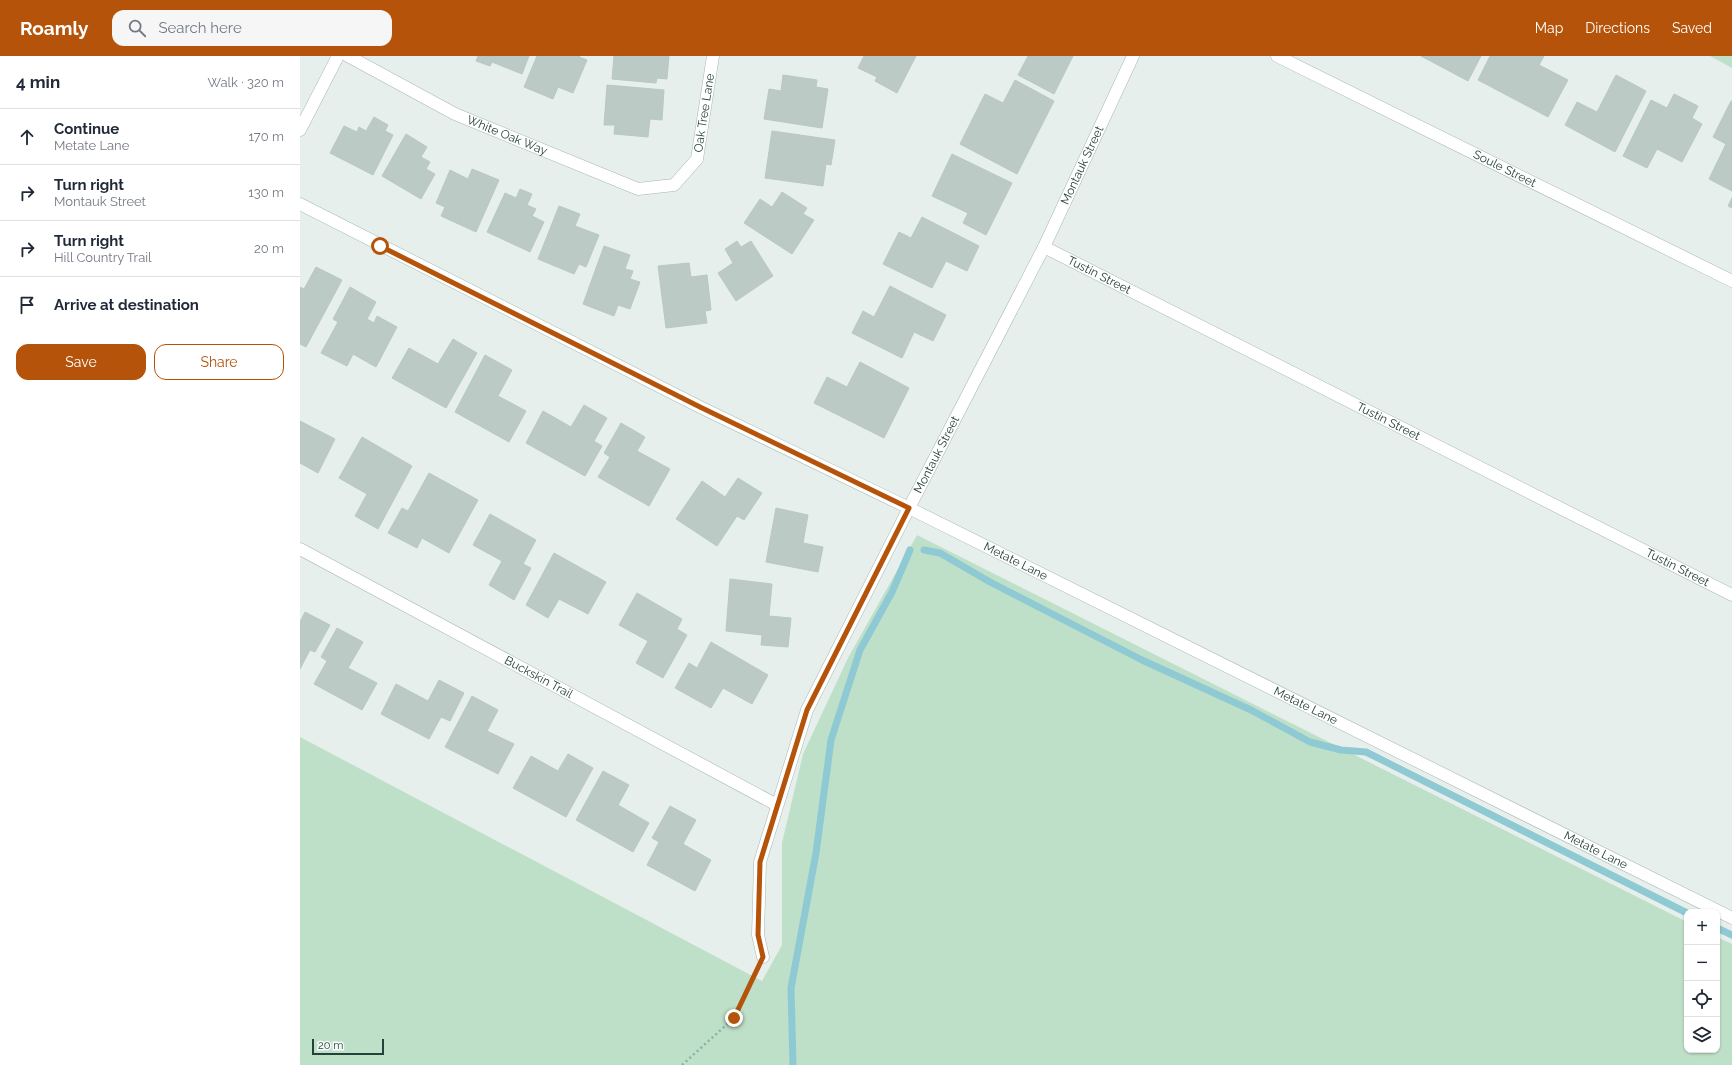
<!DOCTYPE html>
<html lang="en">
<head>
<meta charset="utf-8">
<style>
	body { margin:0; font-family:Raleway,sans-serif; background:#f6f6f7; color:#1f2937 }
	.controls { position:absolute; right:12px; bottom:12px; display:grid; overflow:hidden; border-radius:8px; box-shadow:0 1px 3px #0004 }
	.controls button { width:36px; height:36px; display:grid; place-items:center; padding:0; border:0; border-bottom:1px solid #e0e1e3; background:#fff; color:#1f2937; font:20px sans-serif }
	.scale { position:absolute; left:12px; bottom:10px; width:72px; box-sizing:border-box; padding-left:4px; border:2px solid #24423a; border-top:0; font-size:11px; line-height:14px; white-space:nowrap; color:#24423a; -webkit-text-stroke:3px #f7fbf9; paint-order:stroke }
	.stop { position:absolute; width:12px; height:12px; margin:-9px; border:3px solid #b45309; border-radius:50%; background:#fff }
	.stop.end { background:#b45309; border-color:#fff; box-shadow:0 1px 4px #0008 }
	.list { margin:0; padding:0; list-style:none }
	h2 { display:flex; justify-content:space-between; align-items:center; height:52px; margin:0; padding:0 16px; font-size:17px }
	h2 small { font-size:13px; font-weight:400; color:#747a83 }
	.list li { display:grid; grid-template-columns:26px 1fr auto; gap:12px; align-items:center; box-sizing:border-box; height:56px; padding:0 16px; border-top:1px solid #e0e1e3 }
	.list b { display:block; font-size:15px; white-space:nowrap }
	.list p { margin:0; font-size:13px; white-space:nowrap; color:#747a83 }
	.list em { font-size:13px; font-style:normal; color:#747a83 }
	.actions { display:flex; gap:8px; padding:12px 16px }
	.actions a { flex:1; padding:9px 0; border:1px solid #b45309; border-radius:12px; text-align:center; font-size:14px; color:#b45309 }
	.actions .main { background:#b45309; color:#fff }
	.icon { flex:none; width:22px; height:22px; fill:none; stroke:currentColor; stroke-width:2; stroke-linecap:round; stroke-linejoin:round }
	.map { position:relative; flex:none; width:1432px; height:1009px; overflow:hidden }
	header { display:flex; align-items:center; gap:24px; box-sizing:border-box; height:56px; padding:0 20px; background:#b45309; color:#fff }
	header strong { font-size:19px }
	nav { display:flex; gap:22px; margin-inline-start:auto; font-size:14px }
	.search { width:280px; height:36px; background:#f6f6f7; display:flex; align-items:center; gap:10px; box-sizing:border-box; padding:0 14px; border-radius:12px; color:#747a83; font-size:15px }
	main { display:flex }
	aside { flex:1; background:#fff }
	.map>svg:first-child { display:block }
	.green { fill:#bfe0c8 }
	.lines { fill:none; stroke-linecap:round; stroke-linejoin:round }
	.stream { stroke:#8ec9d4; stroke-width:7 }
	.building { fill:#bbcac4; stroke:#b8c9c2 }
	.street-casing { stroke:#a8b8b2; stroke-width:13 }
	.secondary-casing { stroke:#a4bbb3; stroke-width:13 }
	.path { stroke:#86b3a5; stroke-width:2.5; stroke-dasharray:2 3; stroke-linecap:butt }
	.street { stroke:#fff; stroke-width:12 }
	.secondary { stroke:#fff; stroke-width:12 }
	.route { stroke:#b45309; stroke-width:5 }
	.labels { text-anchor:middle; stroke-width:3; stroke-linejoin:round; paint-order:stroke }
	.street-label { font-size:12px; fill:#24423a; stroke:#f7fbf9 }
</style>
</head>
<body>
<header>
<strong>Roamly</strong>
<div class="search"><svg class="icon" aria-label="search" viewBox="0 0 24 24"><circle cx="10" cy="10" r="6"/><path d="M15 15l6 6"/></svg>Search here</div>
<nav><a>Map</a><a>Directions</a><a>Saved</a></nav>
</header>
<main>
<aside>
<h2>4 min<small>Walk · 320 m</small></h2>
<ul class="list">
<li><svg class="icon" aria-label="ahead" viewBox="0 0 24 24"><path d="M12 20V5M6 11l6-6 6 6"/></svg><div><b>Continue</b><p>Metate Lane</p></div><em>170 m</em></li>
<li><svg class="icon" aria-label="right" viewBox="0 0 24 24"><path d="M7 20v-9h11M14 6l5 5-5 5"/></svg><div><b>Turn right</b><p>Montauk Street</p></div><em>130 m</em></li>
<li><svg class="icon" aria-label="right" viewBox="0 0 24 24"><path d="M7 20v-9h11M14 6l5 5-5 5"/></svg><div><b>Turn right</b><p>Hill Country Trail</p></div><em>20 m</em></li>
<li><svg class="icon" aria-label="arrive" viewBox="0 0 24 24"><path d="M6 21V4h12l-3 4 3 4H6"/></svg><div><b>Arrive at destination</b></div></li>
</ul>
<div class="actions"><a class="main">Save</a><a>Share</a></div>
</aside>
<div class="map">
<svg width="1432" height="1009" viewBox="0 0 1432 1009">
	<rect width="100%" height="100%" fill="#e6efeb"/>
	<g class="green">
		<path d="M1410,0H1432V12Z"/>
		<path d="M617,479L1387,866V994H1417V881L1432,888V1009H0V681L462,925L482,889V787L503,698L548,602Z"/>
	</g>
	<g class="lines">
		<g class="stream">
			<path d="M624,494L640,497L690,526L842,604L951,654L1010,686L1041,694L1066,696L1387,857"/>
			<path d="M1417,872L1432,879"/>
			<path d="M493,1009L491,932L516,797L531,684L560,594L592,536L610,494"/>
		</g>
	</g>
	<g class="building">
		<path d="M178,0H229L222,18L192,6L190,10L176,5Z"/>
		<path d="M237,0H280L279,1L287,4L273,37L258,31L253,43L224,31Z"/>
		<path d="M314,0H369L367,23L357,22L356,27L312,23Z"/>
		<path d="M564,0H616L597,37L575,25L577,21L558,12Z"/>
		<path d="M728,0H773L754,38L718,19Z"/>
		<path d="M1121,0H1181L1168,25Z"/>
		<path d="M1190,0H1244L1239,9L1268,24L1248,61L1178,24Z"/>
		<path d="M483,19L517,24L516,31L528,33L522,72L464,63L469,33L481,35Z"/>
		<path d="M1316,19L1346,35L1315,96L1265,69L1277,46L1297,56Z"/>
		<path d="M715,24L754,45L717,118L660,88L685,38L703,47Z"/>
		<path d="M307,29L364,34L362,64L350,63L348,81L314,78L315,69H304Z"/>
		<path d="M1374,38L1398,50L1392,62L1402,68L1382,106L1357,93L1347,112L1323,100L1351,44L1367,52Z"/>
		<path d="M1431,45H1432V135L1409,123L1426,88L1413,81Z"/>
		<path d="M74,61L88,69L85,75L93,79L73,119L30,97L44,70L57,76L59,71L66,75Z"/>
		<path d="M472,75L535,84L531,109L526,108L523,130L465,122Z"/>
		<path d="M106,78L127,91L121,101L130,106L126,113L135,118L121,143L82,120Z"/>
		<path d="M652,98L712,127L686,179L663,167L668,157L632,140Z"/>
		<path d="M172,113L199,124L176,176L141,160L145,151L136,147L150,114L168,123Z"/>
		<path d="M220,133L232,138L227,149L236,153L232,160L244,166L230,196L187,176L205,137L216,142Z"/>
		<path d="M482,136L507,152L503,158L514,164L492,198L444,167L460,143L472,151Z"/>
		<path d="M1432,142V152L1428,150Z"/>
		<path d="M259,150L280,158L275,170L299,179L286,211L279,208L274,218L238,203Z"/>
		<path d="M622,161L679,190L667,215L646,205L632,232L583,208L599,176L611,182Z"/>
		<path d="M437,185L441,191L451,185L473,220L436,245L418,217L433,207L425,193Z"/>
		<path d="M304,190L330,199L325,213L333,215L330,223L340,226L330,253L318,249L314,260L283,248Z"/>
		<path d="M389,207L391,221L407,219L411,254L405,255L407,267L366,272L358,210Z"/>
		<path d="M16,211L42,224L6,291L0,288V231L4,233Z"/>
		<path d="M590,230L646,259L633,285L614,276L602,302L552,277L563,255L574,261Z"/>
		<path d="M50,231L76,246L67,263L74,267L77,260L97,271L76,311L53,298L47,310L21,297L38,266L33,263Z"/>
		<path d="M153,283L177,297L146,352L92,322L109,292L138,308Z"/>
		<path d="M185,299L212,314L198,340L226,355L209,386L155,356Z"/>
		<path d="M560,306L609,332L584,382L514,347L527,321L547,331Z"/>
		<path d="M284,349L307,362L294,385L302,390L285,420L226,387L243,355L271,371Z"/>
		<path d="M0,365L35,383L18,417L0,407Z"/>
		<path d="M321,367L345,381L337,395L370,413L349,450L298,421L310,401L304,397Z"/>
		<path d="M62,381L112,410L78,473L55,460L67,438L39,422Z"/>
		<path d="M129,417L178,444L149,497L122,482L117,492L88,477L102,452L108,455Z"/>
		<path d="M438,422L462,437L444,464L437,460L417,490L376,463L402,425L425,441Z"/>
		<path d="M476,452L508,459L503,487L523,491L518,516L466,506Z"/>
		<path d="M190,458L236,484L223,508L231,512L214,544L189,529L202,505L173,489Z"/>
		<path d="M254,497L306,526L288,558L259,543L248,562L226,549Z"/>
		<path d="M430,523L472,528L469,560L491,562L488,591L461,589L462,579L426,575Z"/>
		<path d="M337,537L382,563L377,573L387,579L363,622L336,607L348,585L319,569Z"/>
		<path d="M5,556L30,569L15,596L10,594L0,613V566Z"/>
		<path d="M37,572L63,586L48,612L77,627L62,654L14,628L27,605L21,601Z"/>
		<path d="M411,586L468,619L452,648L423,632L411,652L375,632L389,607L397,612Z"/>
		<path d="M139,624L164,637L150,665L141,661L129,683L81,658L96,628L128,645Z"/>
		<path d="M172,640L198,654L187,675L214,688L198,718L145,691Z"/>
		<path d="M268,698L293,712L266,761L213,732L231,700L258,715Z"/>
		<path d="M303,715L329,729L318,749L349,767L333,796L276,764Z"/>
		<path d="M370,750L396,764L383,788L411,804L395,835L347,809L359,786L352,782Z"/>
	</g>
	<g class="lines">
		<defs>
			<g id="street">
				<path id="s1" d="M48,0L155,58L338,133L374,129L397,103L413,0"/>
				<path id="s2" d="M977,0L1432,225"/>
				<path d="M0,74L38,0"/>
				<path id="s3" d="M744,191L1432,539"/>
				<path id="s4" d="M0,493L477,749"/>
				<path id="s5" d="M463,901L458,879L460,806L507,654L609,452L744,191L833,0"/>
			</g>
			<g id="secondary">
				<path id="s6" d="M0,148L400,351L609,452L1432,862"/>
			</g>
		</defs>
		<use href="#street" class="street-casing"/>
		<use href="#secondary" class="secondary-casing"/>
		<path class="path" d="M382,1009L434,962L455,917"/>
		<use href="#street" class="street"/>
		<use href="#secondary" class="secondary"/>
	</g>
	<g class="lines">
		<path class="route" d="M80,190L400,351L609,452L507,654L460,806L458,879L463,901L434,962"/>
	</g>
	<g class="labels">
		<g class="street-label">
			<text dy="4" stroke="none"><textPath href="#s1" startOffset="437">Oak Tree Lane</textPath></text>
			<text dy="4" stroke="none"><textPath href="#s1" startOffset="178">White Oak Way</textPath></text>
			<text dy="4" stroke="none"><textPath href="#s5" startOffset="865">Montauk Street</textPath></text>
			<text dy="4" stroke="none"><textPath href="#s2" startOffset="254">Soule Street</textPath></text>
			<text dy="4" stroke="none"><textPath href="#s3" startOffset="62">Tustin Street</textPath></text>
			<text dy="4" stroke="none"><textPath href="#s3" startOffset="386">Tustin Street</textPath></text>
			<text dy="4" stroke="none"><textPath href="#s5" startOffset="541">Montauk Street</textPath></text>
			<text dy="4" stroke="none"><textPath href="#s6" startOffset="800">Metate Lane</textPath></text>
			<text dy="4" stroke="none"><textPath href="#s3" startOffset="710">Tustin Street</textPath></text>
			<text dy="4" stroke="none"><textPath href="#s4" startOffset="271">Buckskin Trail</textPath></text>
			<text dy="4" stroke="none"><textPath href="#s6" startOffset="1124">Metate Lane</textPath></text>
			<text dy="4" stroke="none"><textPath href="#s6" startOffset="1448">Metate Lane</textPath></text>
		</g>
	</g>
</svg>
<div class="controls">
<button>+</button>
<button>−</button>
<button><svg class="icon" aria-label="locate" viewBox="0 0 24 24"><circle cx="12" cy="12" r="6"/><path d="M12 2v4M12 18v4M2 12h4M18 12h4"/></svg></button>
<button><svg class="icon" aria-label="layers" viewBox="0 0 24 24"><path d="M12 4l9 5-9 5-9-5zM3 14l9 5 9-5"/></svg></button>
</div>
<div class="scale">20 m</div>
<div class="stop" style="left:80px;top:190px"></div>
<div class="stop end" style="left:434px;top:962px"></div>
</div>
</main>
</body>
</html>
